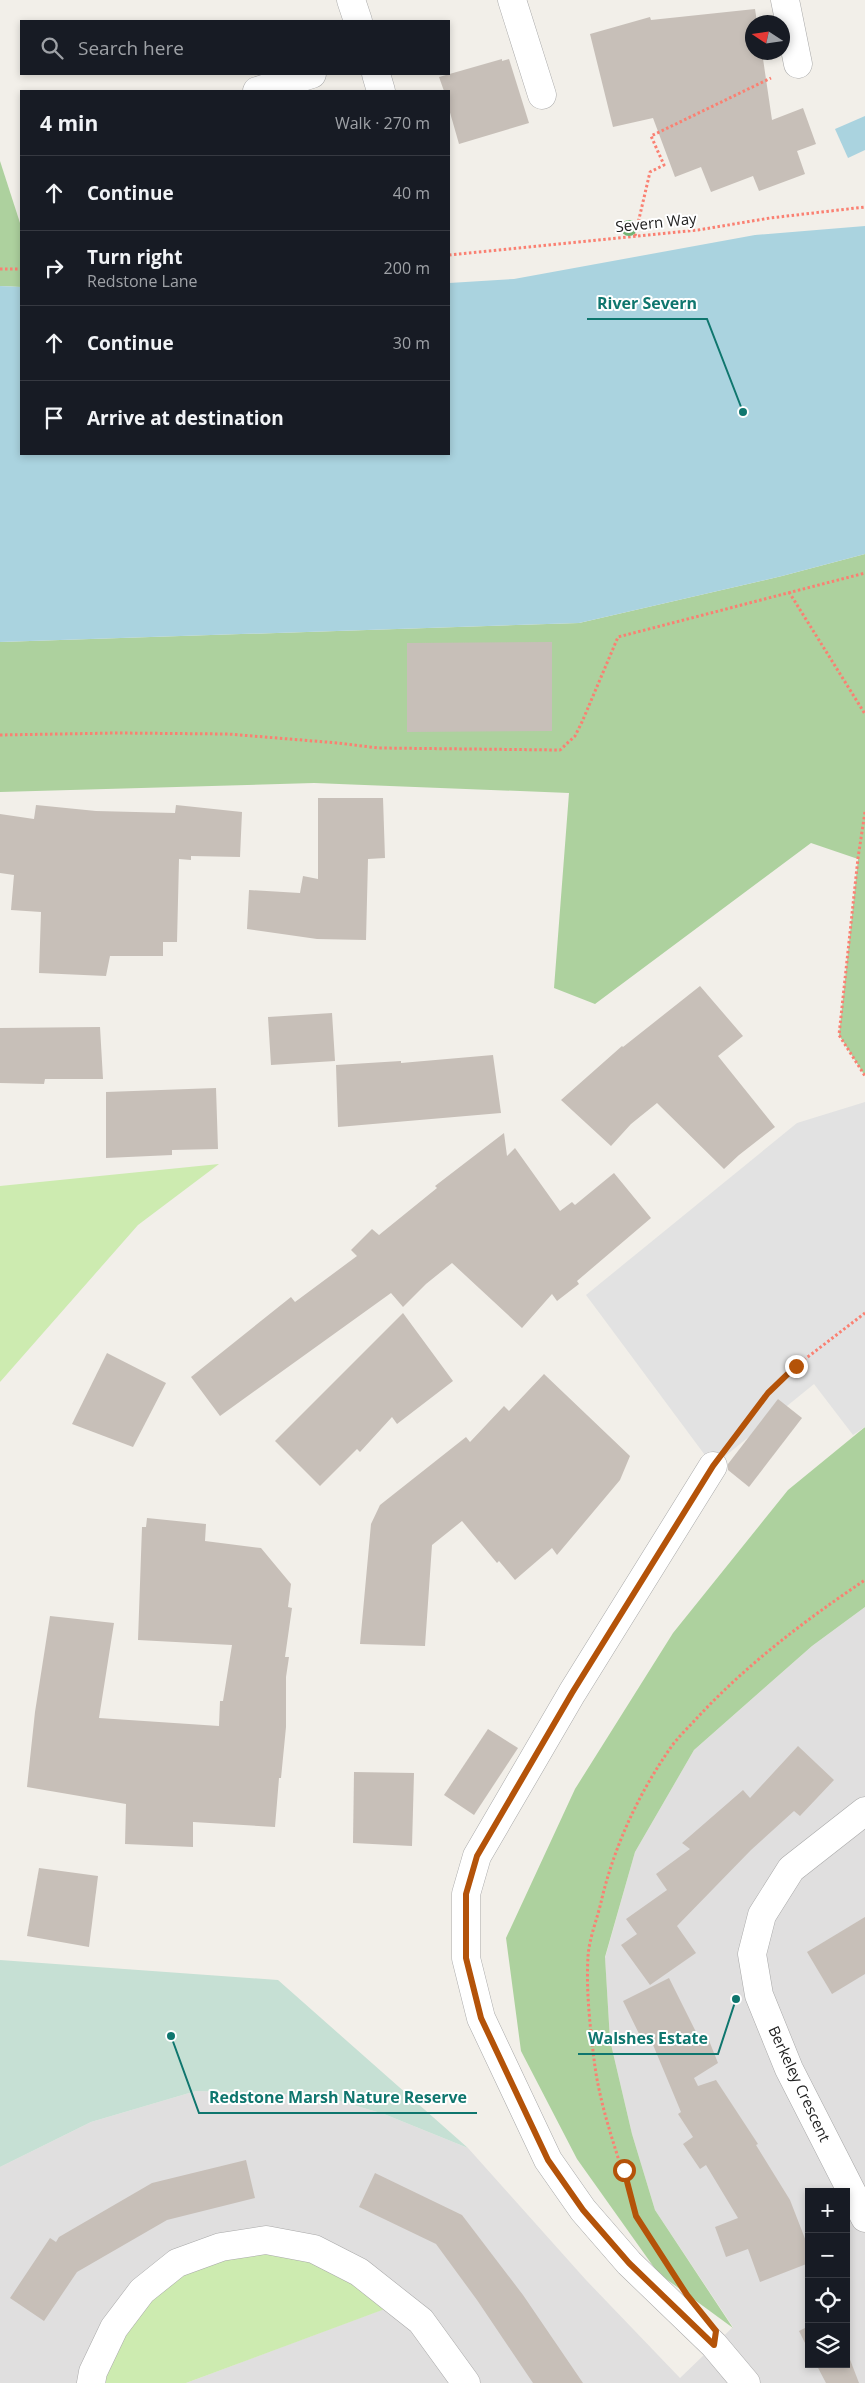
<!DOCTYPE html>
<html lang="en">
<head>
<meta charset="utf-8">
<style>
	body { margin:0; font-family:"Open Sans",sans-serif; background:#242831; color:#f1f3f6 }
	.controls { position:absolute; right:15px; bottom:15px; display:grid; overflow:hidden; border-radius:0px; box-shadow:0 2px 8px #0003 }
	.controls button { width:45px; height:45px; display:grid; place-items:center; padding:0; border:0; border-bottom:1px solid #363941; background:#171b24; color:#f1f3f6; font:25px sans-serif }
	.compass { position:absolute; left:745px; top:15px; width:45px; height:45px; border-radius:50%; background:#171b24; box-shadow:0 2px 8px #0003; rotate:282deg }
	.stop { position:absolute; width:15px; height:15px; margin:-11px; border:4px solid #b45309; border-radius:50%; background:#fff }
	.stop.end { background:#b45309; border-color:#fff; box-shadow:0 1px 5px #0008 }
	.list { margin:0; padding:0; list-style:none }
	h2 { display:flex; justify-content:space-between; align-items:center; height:65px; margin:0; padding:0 20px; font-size:21px }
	h2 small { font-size:16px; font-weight:400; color:#9ea1a6 }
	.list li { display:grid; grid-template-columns:32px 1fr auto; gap:15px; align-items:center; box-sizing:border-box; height:75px; padding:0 20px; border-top:1px solid #363941 }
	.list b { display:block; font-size:19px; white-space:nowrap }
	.list p { margin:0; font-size:16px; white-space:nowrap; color:#9ea1a6 }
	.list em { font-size:16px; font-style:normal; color:#9ea1a6 }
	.icon { flex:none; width:28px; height:28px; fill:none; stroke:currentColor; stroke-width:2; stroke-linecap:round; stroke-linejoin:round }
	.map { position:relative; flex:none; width:865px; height:2383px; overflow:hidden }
	.search { position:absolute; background:#171b24; box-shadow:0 2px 8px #0003; left:20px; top:20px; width:430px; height:55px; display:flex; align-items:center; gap:12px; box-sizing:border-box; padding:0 18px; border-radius:0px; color:#9ea1a6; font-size:19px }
	.panel { position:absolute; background:#171b24; box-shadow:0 2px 8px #0003; left:20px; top:90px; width:430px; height:365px; border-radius:0px }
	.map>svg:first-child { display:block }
	.residential { fill:#e0dfdf; fill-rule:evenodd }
	.grass { fill:#cdebb0 }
	.forest { fill:#add19e }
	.wetland { fill:#c6e0d4 }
	.parking { fill:#e2e2e2 }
	.water { fill:#aad3df }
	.building { fill:#c7bfb8 }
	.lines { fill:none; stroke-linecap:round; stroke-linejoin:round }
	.minor-casing { stroke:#a9a9a9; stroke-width:29 }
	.path { stroke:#fa8072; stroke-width:3; stroke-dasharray:2.5 2.5; stroke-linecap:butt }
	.minor { stroke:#fff; stroke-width:28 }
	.tree { fill:#74b475 }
	.route { stroke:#b45309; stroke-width:6 }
	.labels { text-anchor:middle; stroke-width:4; stroke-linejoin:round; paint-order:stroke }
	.street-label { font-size:15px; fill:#222; stroke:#fff }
	.leader { fill:none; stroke:#0f766e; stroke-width:2 }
	.callout-dot { fill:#0f766e; stroke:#fff; stroke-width:2 }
	.callout-label { font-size:16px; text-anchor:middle; font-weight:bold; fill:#0f766e; stroke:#fff; stroke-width:4; stroke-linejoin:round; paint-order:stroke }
</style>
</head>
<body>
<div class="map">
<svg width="865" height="2383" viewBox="0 0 865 2383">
	<rect width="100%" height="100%" fill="#f2efe9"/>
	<path class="residential" d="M865,1607V2383H186L400,2303L91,2383H0V2167L91,2122L196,2091L319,2095L384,2114L468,2148L586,2280L680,2378L733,2327L655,2210L632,2134L610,2040L605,1958L635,1852L694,1750L812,1646ZM809,2192H846V2364H809Z"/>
	<g class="grass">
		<path d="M219,1164L138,1225L0,1382V1186Z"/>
		<path d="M266,2240L401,2303L186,2383H91L142,2291Z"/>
	</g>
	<g class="forest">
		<path d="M0,161L21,226V287L0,286Z"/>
		<path d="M865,554V1076L839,1035L858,859L811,843L595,1004L554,988L569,793L314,783L0,792V642L579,623L782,576Z"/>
		<path d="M865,1427V1607L812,1646L694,1750L635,1852L605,1957L610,2040L632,2134L655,2210L733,2328L658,2273L577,2159L521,2051L506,1938L575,1789L673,1633L788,1490Z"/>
	</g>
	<path class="wetland" d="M0,1960L278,1980L468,2148L384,2114L319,2095L196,2091L91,2122L0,2167Z"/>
	<path class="parking" d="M865,1102V1427L853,1435L814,1384L713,1466L586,1295L797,1123Z"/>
	<g class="water">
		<path d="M865,116V150L848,158L835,129Z"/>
		<path d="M865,226V554L782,576L579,623L0,642V286L21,287V454H449V283L514,279L755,235Z"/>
	</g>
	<g class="building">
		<path d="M755,9L757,22H752V52H762L772,120L803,108L816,144L797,151L805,174L759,191L753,176L711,192L701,167L675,177L653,118L613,127L590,34L650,17L651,20Z"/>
		<path d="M502,59V61L509,59L529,123L459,144L449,109V91H444L439,77Z"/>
		<path d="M552,642V731L407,732V643Z"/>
		<path d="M318,798H383L385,858L368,859L366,940L317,939L247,929L249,890L300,893L303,876L318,879Z"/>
		<path d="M36,805L96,811L175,813L176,805L242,812L240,857L191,856V860L179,859L177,942H163V956H110L106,976L39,973L41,912L11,910L14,875L0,873V814L34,819Z"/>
		<path d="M700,986L743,1036L718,1056L775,1127L739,1155L724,1169L657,1103L631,1124L611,1146L561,1100L622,1046L623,1047Z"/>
		<path d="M332,1013L335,1061L271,1065L268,1017Z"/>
		<path d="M100,1027L103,1079H45L44,1084L0,1083V1028Z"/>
		<path d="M493,1055L501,1113L338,1127L336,1065L401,1061V1063Z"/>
		<path d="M216,1088L218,1149L172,1150V1155L106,1158V1092Z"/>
		<path d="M504,1133L507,1156L515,1148L560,1211L572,1202L575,1205L614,1173L651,1218L577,1281L579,1284L557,1301L552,1294L522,1328L452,1263L426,1284L403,1307L391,1293L220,1416L191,1377L291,1297L295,1302L357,1256L351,1250L372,1229L379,1235L437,1188L435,1186Z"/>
		<path d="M403,1313L453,1381L397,1424L392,1417L360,1452L357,1449L320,1486L275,1441Z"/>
		<path d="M107,1353L166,1383L133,1447L72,1424Z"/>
		<path d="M544,1374L630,1456L620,1480L557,1555L552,1548L515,1580L499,1561L497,1563L462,1521L432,1545L425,1646L360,1644L371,1524L380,1505L466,1437L470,1442L504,1406L509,1411Z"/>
		<path d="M778,1399L802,1418L749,1487L728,1470V1464Z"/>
		<path d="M147,1518L206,1524L205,1541L261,1548L291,1584L288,1607L292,1608L285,1657H289L286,1677V1727L281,1778H279L275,1827L193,1822V1847L125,1844L126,1804L27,1787L35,1712L50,1616L114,1623L99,1718L219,1726L220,1701H223L232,1645L138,1640L142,1527H146Z"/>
		<path d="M488,1729L518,1748L474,1815L444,1795Z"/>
		<path d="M798,1746L834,1780L800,1816L794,1811L751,1850L677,1926L696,1953L650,1985L621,1945L637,1934L626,1919L667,1890L656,1874L690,1849L682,1843L743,1790L750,1798Z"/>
		<path d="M354,1772L414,1773L412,1846L353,1843Z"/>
		<path d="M39,1868L98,1876L89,1947L27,1936Z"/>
		<path d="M865,1917V1974L832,1994L807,1952Z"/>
		<path d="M669,1978L701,2042L708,2038L718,2063L694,2078L698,2086L716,2080L758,2144L756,2145L790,2200L809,2249V2263L760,2282L748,2249L726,2257L715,2227L738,2218L706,2165L700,2169L683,2144L693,2137L678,2114L681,2112L651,2040L644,2044L623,2001Z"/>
		<path d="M246,2160L255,2198L167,2220L77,2272L44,2321L10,2298L50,2238L56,2242L59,2237L152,2183Z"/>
		<path d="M375,2173L462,2215L523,2295L583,2383H533L477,2300L436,2244L359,2207Z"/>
		<path d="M809,2326V2351L799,2331Z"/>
		<path d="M846,2349L859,2383H826L816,2364H846Z"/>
	</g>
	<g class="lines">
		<defs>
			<g id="minor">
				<path d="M351,0L358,21"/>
				<path d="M512,0L542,95"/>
				<path d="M785,0L798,64"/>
				<path d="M376,74L381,91"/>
				<path d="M257,91L312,74"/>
				<path d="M713,1466L572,1693L477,1856L466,1894V1958L481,2018L548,2160L583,2210L629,2263L714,2345L746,2383"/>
				<path d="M865,1811L791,1869L762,1915L752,1954L759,1995L789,2069L865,2218"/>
				<path d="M91,2383L93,2372L114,2328L142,2291L177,2263L221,2247L266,2240L314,2249L359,2272L421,2321L466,2383"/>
			</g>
		</defs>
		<use href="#minor" class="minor-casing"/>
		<g class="path">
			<path d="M635,236L650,172L664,165L651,136L771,78"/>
			<path d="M449,255L698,230L770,218L865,207"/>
			<path d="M0,269H21"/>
			<path d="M789,592L865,714"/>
			<path d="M0,735L117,733L228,734L338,743L378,748L560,750L575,736L582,722L618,637L865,573"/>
			<path d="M865,812L858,858L839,1035L865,1076"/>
			<path d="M731,1442L768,1393L796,1366L865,1313"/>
			<path d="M644,2228L636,2216C622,2165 600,2112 594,2059C590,2026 586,1990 588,1957C589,1938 598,1917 602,1898C615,1845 638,1795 669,1750C676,1739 687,1729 696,1719C746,1665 804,1621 865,1580"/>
		</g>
		<use href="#minor" class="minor"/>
	</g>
	<circle class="tree" cx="629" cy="228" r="8"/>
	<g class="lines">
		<path class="route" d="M624,2170L636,2216L687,2295L716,2331L714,2345L629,2263L583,2210L548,2160L481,2018L466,1958V1894L477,1856L572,1693L713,1466L768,1393L796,1366"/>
	</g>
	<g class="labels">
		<g class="street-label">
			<text transform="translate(656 223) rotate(-6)" y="5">Severn Way</text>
			<text transform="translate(799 2084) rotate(65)" y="5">Berkeley Crescent</text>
		</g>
	</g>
	<path class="leader" d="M743 412L707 319H587M736 1999L718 2054H578M171 2036L199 2113H477"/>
	<g class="callout-dot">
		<circle cx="743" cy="412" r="5"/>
		<circle cx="736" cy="1999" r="5"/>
		<circle cx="171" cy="2036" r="5"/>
	</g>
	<g class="callout-label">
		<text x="647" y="309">River Severn</text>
		<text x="648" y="2044">Walshes Estate</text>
		<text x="338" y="2103">Redstone Marsh Nature Reserve</text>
	</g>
</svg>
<div class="controls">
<button>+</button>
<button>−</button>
<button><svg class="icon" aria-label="locate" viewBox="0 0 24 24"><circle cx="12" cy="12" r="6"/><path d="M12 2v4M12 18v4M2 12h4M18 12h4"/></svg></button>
<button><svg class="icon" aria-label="layers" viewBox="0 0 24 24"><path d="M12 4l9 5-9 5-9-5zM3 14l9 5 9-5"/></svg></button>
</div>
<svg class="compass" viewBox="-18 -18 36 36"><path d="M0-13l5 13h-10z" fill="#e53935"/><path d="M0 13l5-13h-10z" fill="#9ea1a6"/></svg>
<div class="stop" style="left:624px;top:2170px"></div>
<div class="stop end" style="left:796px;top:1366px"></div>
<div class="search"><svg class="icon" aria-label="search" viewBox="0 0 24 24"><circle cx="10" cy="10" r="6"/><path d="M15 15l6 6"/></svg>Search here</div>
<section class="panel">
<h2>4 min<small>Walk · 270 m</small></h2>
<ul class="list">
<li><svg class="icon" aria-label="ahead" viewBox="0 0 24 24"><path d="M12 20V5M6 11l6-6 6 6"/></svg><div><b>Continue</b></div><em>40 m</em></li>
<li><svg class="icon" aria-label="right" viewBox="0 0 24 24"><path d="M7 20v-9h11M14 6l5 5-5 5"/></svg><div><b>Turn right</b><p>Redstone Lane</p></div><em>200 m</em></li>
<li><svg class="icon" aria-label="ahead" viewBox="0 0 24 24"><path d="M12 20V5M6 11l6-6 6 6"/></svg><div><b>Continue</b></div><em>30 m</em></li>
<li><svg class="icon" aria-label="arrive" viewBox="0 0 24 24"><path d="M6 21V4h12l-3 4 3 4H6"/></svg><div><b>Arrive at destination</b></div></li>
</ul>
</section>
</div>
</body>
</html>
